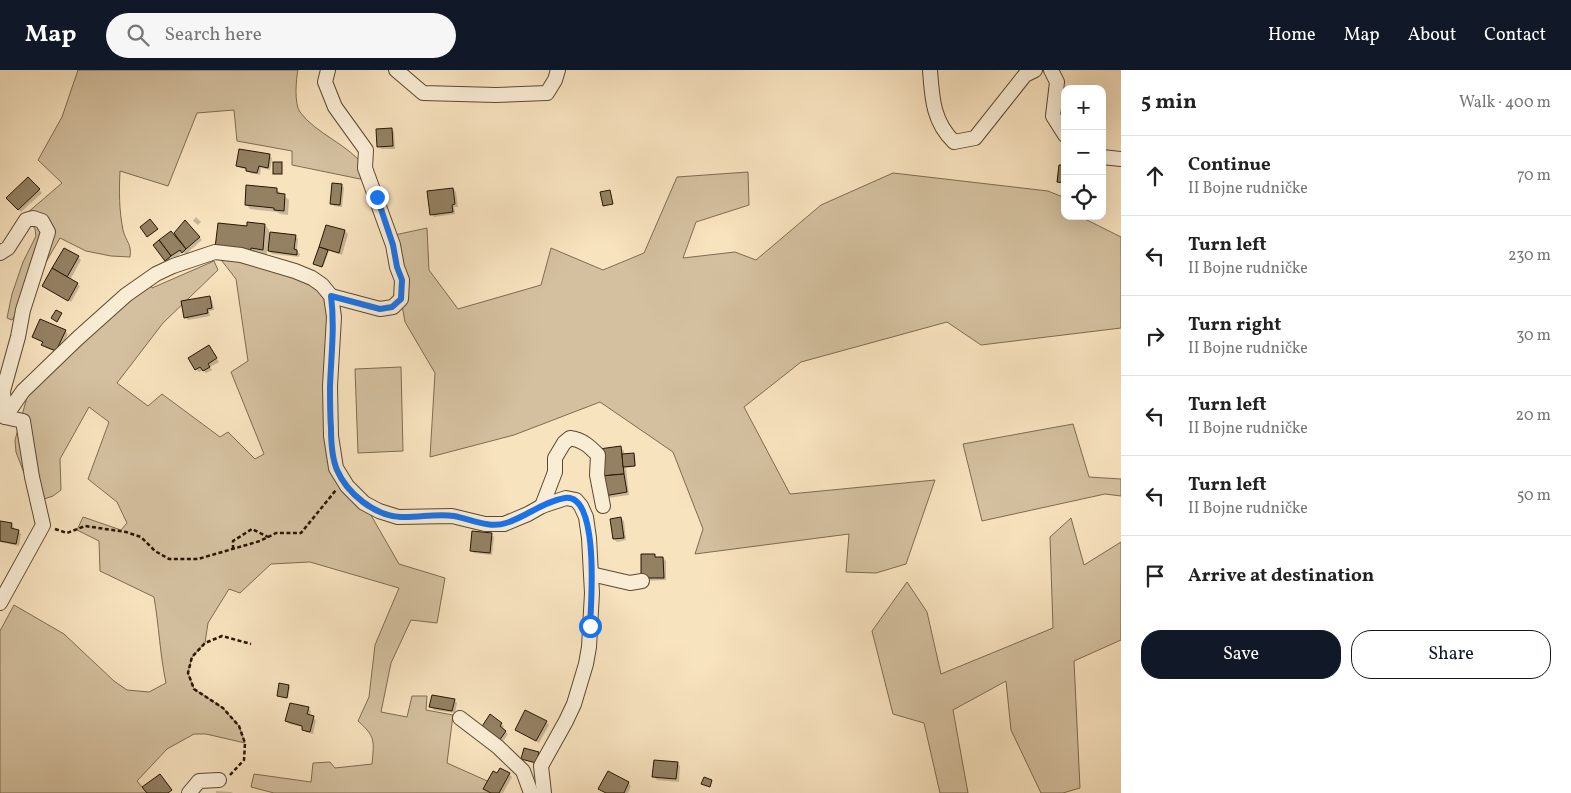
<!DOCTYPE html>
<html lang="en">
<head>
<meta charset="utf-8">
<style>
	body { margin:0; font-family:Vollkorn,serif; background:#f6f6f6; color:#222 }
	.controls { position:absolute; right:15px; top:15px; display:grid; overflow:hidden; border-radius:10px; box-shadow:0 5px 20px #0002 }
	.controls button { width:45px; height:45px; display:grid; place-items:center; padding:0; border:0; border-bottom:1px solid #e0e0e0; background:#fff; color:#222; font:25px sans-serif }
	.stop { position:absolute; width:15px; height:15px; margin:-11px; border:4px solid #1a73e8; border-radius:50%; background:#fff }
	.stop.end { background:#1a73e8; border-color:#fff; box-shadow:0 1px 5px #0008 }
	.list { margin:0; padding:0; list-style:none }
	h2 { display:flex; justify-content:space-between; align-items:center; height:65px; margin:0; padding:0 20px; font-size:21px }
	h2 small { font-size:16px; font-weight:400; color:#767676 }
	.list li { display:grid; grid-template-columns:32px 1fr auto; gap:15px; align-items:center; box-sizing:border-box; height:80px; padding:0 20px; border-top:1px solid #e0e0e0 }
	.list b { display:block; font-size:19px; white-space:nowrap }
	.list p { margin:0; font-size:16px; white-space:nowrap; color:#767676 }
	.list em { font-size:16px; font-style:normal; color:#767676 }
	.actions { display:flex; gap:10px; padding:15px 20px }
	.actions a { flex:1; padding:11px 0; border:1px solid #111827; border-radius:20px; text-align:center; font-size:18px; color:#111827 }
	.actions .main { background:#111827; color:#fff }
	.icon { flex:none; width:28px; height:28px; fill:none; stroke:currentColor; stroke-width:2; stroke-linecap:round; stroke-linejoin:round }
	.map { position:relative; flex:none; width:1121px; height:723px; overflow:hidden }
	header { display:flex; align-items:center; gap:30px; box-sizing:border-box; height:70px; padding:0 25px; background:#111827; color:#fff }
	header strong { font-size:24px }
	nav { display:flex; gap:28px; margin-inline-start:auto; font-size:18px }
	.search { width:350px; height:45px; background:#f6f6f6; display:flex; align-items:center; gap:12px; box-sizing:border-box; padding:0 18px; border-radius:28px; color:#767676; font-size:19px }
	main { display:flex }
	aside { flex:1; background:#fff }
	.map>svg:first-child { display:block }
	.green { fill:#d4c09f; stroke:#7e6b50 }
	.shadow { fill:#0003 }
	.building { fill:#948163; stroke:#271600 }
	.lines { fill:none; stroke-linecap:round; stroke-linejoin:round }
	.minor-casing { stroke:#5b4930; stroke-width:16 }
	.path { stroke:#271600; stroke-width:2.5; stroke-dasharray:4 2.5; stroke-linecap:butt }
	.minor { stroke:#faedd5; stroke-width:14 }
	.route { stroke:#1a73e8; stroke-width:6 }
</style>
</head>
<body>
<header>
<strong>Map</strong>
<div class="search"><svg class="icon" aria-label="search" viewBox="0 0 24 24"><circle cx="10" cy="10" r="6"/><path d="M15 15l6 6"/></svg>Search here</div>
<nav><a>Home</a><a>Map</a><a>About</a><a>Contact</a></nav>
</header>
<main>
<div class="map">
<svg width="1121" height="723" viewBox="0 0 1121 723">
	<rect width="100%" height="100%" fill="#f8e3bf"/>
	<filter id="stains"><feTurbulence type="fractalNoise" baseFrequency=".004" numOctaves="4"/><feColorMatrix values="0 0 0 0 .2 0 0 0 0 .09 0 0 0 0 .02 0 0 0 .5 -.17"/></filter>
	<radialGradient id="worn" r=".72"><stop offset=".6" stop-color="#630" stop-opacity="0"/><stop offset="1" stop-color="#630" stop-opacity=".3"/></radialGradient>
	<g class="green">
		<path d="M78,0H298C296,9 294,34 300,42C316,64 348,74 365,97C367,101 369,107 370,111L292,95V81L237,71L234,40L197,43L168,116L120,101C119,121 119,140 123,160C126,172 132,174 130,187L111,186L86,181L60,168L12,250L7,248L12,224L23,192L36,166L35,159L32,154L19,150L62,113L38,90L62,47Z"/>
		<path d="M748,102L749,135L696,152L683,188L735,182L756,190L821,135L893,103L1048,121L1065,128V146H1086L1085,149L1121,167V258L981,275L947,252L801,292L744,337L790,424L935,410L906,494L876,503L846,502L849,464L695,484L703,459L673,382L600,332L514,365L430,387L435,303L405,252L390,166L427,158L429,200L458,239L541,215L551,178L603,200L644,183L677,107Z"/>
		<path d="M215,182L296,198L328,224L334,385L364,433L399,494L445,508L437,553L411,550L391,593L381,642L407,647L412,626H427L426,640L453,645L447,693L494,714L497,723H274L251,717L254,704L311,712L313,693L330,692L335,698L372,694C374,671 376,667 358,651L369,627L375,575L399,518L310,492L271,494L240,523L229,519L208,553L205,573L192,587L188,603L194,619L223,638L239,656L245,673L206,664H194L167,679L137,711L147,723H0V561L14,535L64,564L114,611L127,620L149,622L166,613C160,585 159,556 154,527L100,501L99,471L77,460L83,447L121,460L127,453L117,432L88,409L109,352L89,337L60,389L61,420L53,426L35,432L16,382L15,370L26,331L25,311L149,207L152,218L214,191L218,200L163,253L117,313L148,336L162,324L220,367L228,362L255,389L264,384L231,302L248,291L236,209Z"/>
		<path d="M401,297L403,381L358,383L355,299Z"/>
		<path d="M1073,354L1089,407L1121,409V426L1105,424L982,451L963,374Z"/>
		<path d="M1071,448L1084,495L1121,472V570L1074,591L1080,718L1063,723H1041L1011,660L1006,611L953,640L968,723H940L924,653L893,644L872,561L907,512L927,542L941,604L1053,558L1050,467Z"/>
	</g>
	<g class="shadow">
		<path d="M391,59L394,62L395,79H381L379,76Z"/>
		<path d="M269,85L272,88L270,100L261,98L260,105L250,103L246,99L240,98L237,95Z"/>
		<path d="M28,108L42,123L21,142L8,128Z"/>
		<path d="M1102,108L1104,110L1105,124H1102Z"/>
		<path d="M342,115L344,118L342,137L334,136L331,133Z"/>
		<path d="M453,119L456,122L458,137H454L455,144L434,147L431,144Z"/>
		<path d="M277,120L289,130L288,145L280,144L277,142L250,139L246,134Z"/>
		<path d="M196,147L201,152L198,155L193,151Z"/>
		<path d="M185,152L202,170L186,184L183,182L175,188L173,187L167,191L155,175L174,165Z"/>
		<path d="M265,155L269,160V163L295,166L298,169L297,181L300,184L299,187L272,184L267,179V184L221,182L248,157Z"/>
		<path d="M327,156L345,161L348,164L342,185L329,181L323,197L316,195Z"/>
		<path d="M78,187L81,190L70,210L80,216L71,232L44,216Z"/>
		<path d="M209,227L212,230L214,240L209,241L210,246L188,250L185,247Z"/>
		<path d="M65,261L68,264L59,283L46,278L43,275L44,273L33,267Z"/>
		<path d="M212,280L219,292L210,297L212,300L206,303L203,300L199,302L196,299Z"/>
		<path d="M621,378L624,381V385H635L636,396L626,398L629,425L608,428L605,425Z"/>
		<path d="M621,448L624,451L626,470L617,472L614,469Z"/>
		<path d="M0,452L12,454L14,457V460L18,461L21,464L19,476L0,472Z"/>
		<path d="M491,464L494,467L492,485L474,483L471,480Z"/>
		<path d="M654,485L657,488H663L666,491V510L645,511Z"/>
		<path d="M280,614L290,617L288,628L278,626Z"/>
		<path d="M454,630L457,633L455,643L434,640L431,637Z"/>
		<path d="M308,638L311,641L310,646L316,650L313,664L306,662L303,659V657L289,654L286,651Z"/>
		<path d="M546,652L549,655L539,673L517,660Z"/>
		<path d="M501,654L504,656L502,659L508,664L502,673L485,661Z"/>
		<path d="M677,693L680,696L679,712L657,710L654,707Z"/>
		<path d="M509,704L512,707L503,723H491L485,718Z"/>
		<path d="M628,713L631,716L628,723H605L600,719Z"/>
		<path d="M216,721L231,722L233,723H216Z"/>
	</g>
	<g class="building">
		<path d="M392,58L393,76L377,77L376,59Z"/>
		<path d="M239,79L270,84L268,98L259,96L257,103L246,101V98L236,96Z"/>
		<rect x="273" y="92" width="9" height="12"/>
		<path d="M1059,95H1065V113L1057,112Z"/>
		<path d="M28,107L40,119L18,140L6,128Z"/>
		<path d="M332,113L342,114L340,135L330,134Z"/>
		<path d="M246,115L277,118V123L285,124L284,141L274,140V138L245,135Z"/>
		<path d="M453,118L455,134L452,135L453,142L430,145L427,121Z"/>
		<path d="M610,120L613,134L603,136L600,122Z"/>
		<path d="M150,149L158,159L147,167L140,157Z"/>
		<path d="M185,150L200,167L186,179L174,163Z"/>
		<path d="M247,152L265,154L263,180L251,178L250,182L215,178L218,153L247,156Z"/>
		<path d="M326,155L345,160L339,183L319,177Z"/>
		<path d="M171,161L186,179L182,183L180,180L171,186L159,170Z"/>
		<path d="M270,162L296,165L294,179L297,180V185L268,181Z"/>
		<path d="M159,170L171,186L165,191L153,175Z"/>
		<path d="M319,177L328,180L322,197L313,194Z"/>
		<path d="M64,178L79,186L67,207L52,198Z"/>
		<path d="M52,198L78,213L68,231L42,216Z"/>
		<path d="M210,226L212,238L207,239L208,243L184,248L181,231Z"/>
		<path d="M56,240L62,243L57,252L51,248Z"/>
		<path d="M40,249L66,260L56,281L41,275L43,272L32,267Z"/>
		<path d="M209,275L217,288L208,294L210,297L203,301L200,297L195,300L188,288Z"/>
		<path d="M621,376L624,404L601,406L599,379Z"/>
		<path d="M634,383L635,396L623,397L622,384Z"/>
		<path d="M624,404L627,422L604,426L601,406Z"/>
		<path d="M621,447L624,468L613,469L610,449Z"/>
		<path d="M0,451L12,453L11,458L19,460L16,474L0,471Z"/>
		<path d="M472,461L492,463L490,483L470,481Z"/>
		<path d="M641,484H655V487H663L664,508H641Z"/>
		<path d="M279,613L289,615L287,628L277,626Z"/>
		<path d="M432,625L455,629L452,641L429,637Z"/>
		<path d="M290,633L309,637L307,644L314,646L310,662L302,660V656L285,651Z"/>
		<path d="M525,640L547,651L536,671L515,660Z"/>
		<path d="M490,644L502,653L500,656L506,661L499,671L481,658Z"/>
		<path d="M524,678L539,682L536,693L521,689Z"/>
		<path d="M654,690L678,692L676,709L652,707Z"/>
		<path d="M500,698L510,703L499,723H491L483,719L493,701L497,703Z"/>
		<path d="M608,701L629,712L624,723H606L598,719Z"/>
		<path d="M160,704L172,720L168,723H147L142,717Z"/>
		<path d="M704,707L712,710L710,717L701,714Z"/>
	</g>
	<g class="lines">
		<defs>
			<g id="minor">
				<path d="M328,0L325,12L335,37L366,80L365,98L393,175L397,197L402,210L401,229L393,237L380,239L331,226"/>
				<path d="M396,0L423,23L496,25L547,23L555,10L558,0"/>
				<path d="M930,0C932,28 933,52 954,72L975,68L1025,5L1035,0"/>
				<path d="M1051,0L1057,12L1053,46L1065,65"/>
				<path d="M1102,87L1121,89"/>
				<path d="M0,183L8,178L26,150L33,148L42,151L48,162L23,240L18,267L3,321L5,347L23,321L78,268L126,225L156,204L173,196L215,182L241,185L295,201L312,208L322,215L331,226L334,247L330,316L331,366L336,398L347,416L364,433L379,441L398,447L452,446L485,454H504L528,444L542,436L566,428L576,430L581,436L586,447L589,468L592,523L589,577L586,594L574,634L566,651L541,696L544,723"/>
				<path d="M542,436L555,402V388L564,373L570,368C583,370 589,376 598,385L597,405L603,436"/>
				<path d="M591,504L630,513L642,511"/>
				<path d="M0,533L43,455L32,407L23,351L5,347"/>
				<path d="M460,648L498,677L523,701L531,723"/>
				<path d="M189,723L199,711L219,710"/>
			</g>
		</defs>
		<use href="#minor" class="minor-casing"/>
		<g class="path">
			<path d="M55,459L67,463L85,456L126,462L141,467L155,481L169,489H198L260,471L276,463H301L336,420"/>
			<path d="M233,479V471L252,459L268,467"/>
			<path d="M230,705L244,690L245,673L239,656L223,638L194,619L188,603L192,587L205,573L222,566L251,574"/>
		</g>
		<use href="#minor" class="minor"/>
	</g>
	<g class="lines">
		<path class="route" d="M377,127L393,175L397,197L402,210L401,229L392,237L380,239L331,226C335,257 331,286 330,317C330,331 330,345 331,358C331,371 332,388 337,400C347,423 374,446 401,447C418,448 437,443 454,446C470,449 490,459 506,453C526,447 544,431 565,428C600,423 591,535 590,556"/>
	</g>
	<rect width="100%" height="100%" filter="url(#stains)"/>
	<rect width="100%" height="100%" fill="url(#worn)"/>
</svg>
<div class="controls">
<button>+</button>
<button>−</button>
<button><svg class="icon" aria-label="locate" viewBox="0 0 24 24"><circle cx="12" cy="12" r="6"/><path d="M12 2v4M12 18v4M2 12h4M18 12h4"/></svg></button>
</div>
<div class="stop" style="left:590px;top:556px"></div>
<div class="stop end" style="left:377px;top:127px"></div>
</div>
<aside>
<h2>5 min<small>Walk · 400 m</small></h2>
<ul class="list">
<li><svg class="icon" aria-label="ahead" viewBox="0 0 24 24"><path d="M12 20V5M6 11l6-6 6 6"/></svg><div><b>Continue</b><p>II Bojne rudničke</p></div><em>70 m</em></li>
<li><svg class="icon" aria-label="left" viewBox="0 0 24 24"><path d="M17 20v-9H6M10 6l-5 5 5 5"/></svg><div><b>Turn left</b><p>II Bojne rudničke</p></div><em>230 m</em></li>
<li><svg class="icon" aria-label="right" viewBox="0 0 24 24"><path d="M7 20v-9h11M14 6l5 5-5 5"/></svg><div><b>Turn right</b><p>II Bojne rudničke</p></div><em>30 m</em></li>
<li><svg class="icon" aria-label="left" viewBox="0 0 24 24"><path d="M17 20v-9H6M10 6l-5 5 5 5"/></svg><div><b>Turn left</b><p>II Bojne rudničke</p></div><em>20 m</em></li>
<li><svg class="icon" aria-label="left" viewBox="0 0 24 24"><path d="M17 20v-9H6M10 6l-5 5 5 5"/></svg><div><b>Turn left</b><p>II Bojne rudničke</p></div><em>50 m</em></li>
<li><svg class="icon" aria-label="arrive" viewBox="0 0 24 24"><path d="M6 21V4h12l-3 4 3 4H6"/></svg><div><b>Arrive at destination</b></div></li>
</ul>
<div class="actions"><a class="main">Save</a><a>Share</a></div>
</aside>
</main>
</body>
</html>
